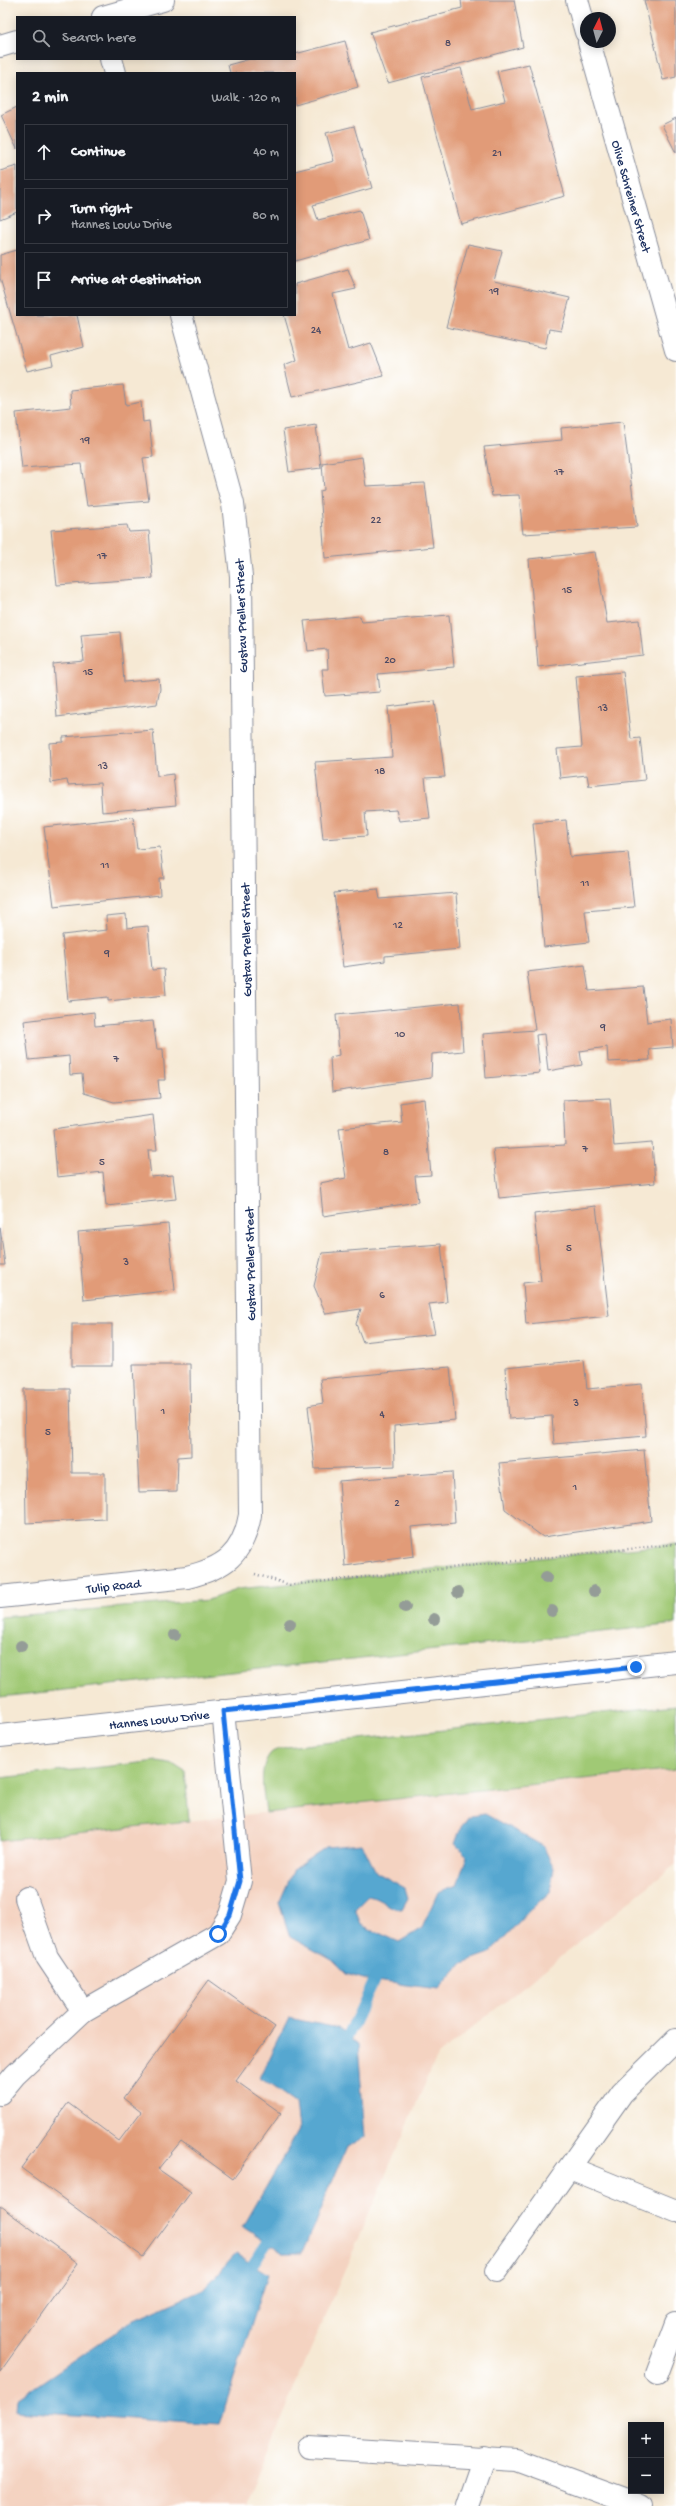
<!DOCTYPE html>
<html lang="en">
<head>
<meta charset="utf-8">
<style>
	body { margin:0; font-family:"Gochi Hand",sans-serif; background:#242831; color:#f1f3f6 }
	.controls { position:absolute; right:12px; bottom:12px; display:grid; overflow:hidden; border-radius:0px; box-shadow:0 2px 10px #0003 }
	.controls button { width:36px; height:36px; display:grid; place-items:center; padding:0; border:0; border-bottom:1px solid #363941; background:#171b24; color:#f1f3f6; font:20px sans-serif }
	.compass { position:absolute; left:580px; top:12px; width:36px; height:36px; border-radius:50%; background:#171b24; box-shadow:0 2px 10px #0003; rotate:6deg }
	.stop { position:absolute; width:12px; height:12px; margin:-9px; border:3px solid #1a73e8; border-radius:50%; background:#fff }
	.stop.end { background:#1a73e8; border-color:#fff; box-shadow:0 1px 4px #0008 }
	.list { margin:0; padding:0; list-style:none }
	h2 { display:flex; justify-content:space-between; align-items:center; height:52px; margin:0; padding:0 16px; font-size:17px }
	h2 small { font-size:13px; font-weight:400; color:#9ea1a6 }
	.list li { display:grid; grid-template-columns:26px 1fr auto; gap:12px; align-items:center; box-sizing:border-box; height:56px; margin:0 8px 8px; padding:0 8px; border:1px solid #363941; border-radius:0px }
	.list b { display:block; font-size:15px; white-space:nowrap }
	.list p { margin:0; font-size:13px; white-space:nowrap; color:#9ea1a6 }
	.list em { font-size:13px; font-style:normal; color:#9ea1a6 }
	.icon { flex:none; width:22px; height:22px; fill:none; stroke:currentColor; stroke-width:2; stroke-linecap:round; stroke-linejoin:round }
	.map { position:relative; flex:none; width:676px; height:2506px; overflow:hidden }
	.search { position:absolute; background:#171b24; box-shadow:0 2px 10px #0003; left:16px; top:16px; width:280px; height:44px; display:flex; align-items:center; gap:10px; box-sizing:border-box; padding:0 14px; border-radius:0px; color:#9ea1a6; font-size:15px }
	.panel { position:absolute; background:#171b24; box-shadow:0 2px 10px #0003; left:16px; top:72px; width:280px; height:244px; border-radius:0px }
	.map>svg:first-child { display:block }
	.built { fill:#f4d3c1 }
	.green { fill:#a0c974; stroke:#5e7c69 }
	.water { fill:#56a7d0; stroke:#386b97 }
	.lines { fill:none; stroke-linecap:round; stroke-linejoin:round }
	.stream { stroke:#56a7d0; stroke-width:11 }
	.building { fill:#e19b78 }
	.minor-casing { stroke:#888c99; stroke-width:24 }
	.path { stroke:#888c99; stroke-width:2.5; stroke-dasharray:1 3; stroke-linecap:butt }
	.minor { stroke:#fff; stroke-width:22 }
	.tree { fill:#949c97 }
	.route { stroke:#1a73e8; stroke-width:5 }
	.labels { text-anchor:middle; stroke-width:3.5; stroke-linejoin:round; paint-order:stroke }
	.number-label { font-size:11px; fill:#4c4a64 }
	.street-label { font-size:13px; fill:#1b2f5e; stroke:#fff }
</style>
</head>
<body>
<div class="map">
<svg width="676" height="2506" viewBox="0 0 676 2506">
	<rect width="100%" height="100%" fill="#fff"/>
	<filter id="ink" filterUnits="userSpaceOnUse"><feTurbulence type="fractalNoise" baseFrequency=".025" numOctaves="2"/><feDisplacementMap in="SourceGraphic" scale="8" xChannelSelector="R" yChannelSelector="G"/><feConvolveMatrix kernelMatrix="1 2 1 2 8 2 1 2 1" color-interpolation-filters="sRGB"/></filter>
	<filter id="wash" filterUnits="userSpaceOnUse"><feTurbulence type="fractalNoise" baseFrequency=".012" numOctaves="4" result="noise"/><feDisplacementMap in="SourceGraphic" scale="16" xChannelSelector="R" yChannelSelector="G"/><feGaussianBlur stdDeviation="0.9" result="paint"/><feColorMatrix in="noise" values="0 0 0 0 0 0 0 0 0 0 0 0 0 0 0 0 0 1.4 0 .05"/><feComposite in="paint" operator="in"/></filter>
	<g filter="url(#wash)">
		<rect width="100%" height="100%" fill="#f6e9d4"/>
		<path class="built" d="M676,1769V1864L437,2056L264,2458L246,2506H0V1841Z"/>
		<g class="green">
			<path d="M676,1544V1624L0,1697V1617L208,1600L238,1589Z"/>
			<path d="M676,1705V1769L266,1813C264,1795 257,1768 271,1753C274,1750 281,1749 286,1747Z"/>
			<path d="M157,1761L174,1764L185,1771L189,1821L0,1841V1778Z"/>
		</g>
		<g class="water">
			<path d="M485,1814L543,1846L554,1868L550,1892L529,1911L490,1953L462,1963L439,1989L367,1980L346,1974L332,1960L290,1937L279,1903L294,1869L326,1847L362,1844L376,1872L405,1888L408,1898L402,1909C388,1909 381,1898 368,1896L355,1909L361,1925L399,1942L422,1928L438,1892L457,1885L467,1856L455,1844L461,1827L470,1816Z"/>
			<path d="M289,2018L338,2028L358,2044L365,2137L347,2147L302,2253H282L243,2227L299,2130L296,2103L260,2078Z"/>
			<path d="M236,2254L268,2274L219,2425L16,2411L17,2399L130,2322L203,2290Z"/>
		</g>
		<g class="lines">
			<g class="stream">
				<path d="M348,2036L374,1981"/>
				<path d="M253,2264L267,2243"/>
			</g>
		</g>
		<g id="blocks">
			<g class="building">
				<path d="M461,0H514L523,47L388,83L370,32L462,8Z"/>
				<path d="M644,0H676V77L663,80Z"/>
				<path d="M345,41L358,87L295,105V73H230L228,65L250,59H295V54Z"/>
				<path d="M529,64L565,196L461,224L422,77L461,68L472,109L505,101L497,71Z"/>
				<path d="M17,107V149L1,115Z"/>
				<path d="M676,118V153L662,125Z"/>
				<path d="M354,126L372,188L313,205L318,220L360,210L369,240L295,261V171L334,161L326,133Z"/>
				<path d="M17,166V212L0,219V171Z"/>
				<path d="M468,244L502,251L494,281L570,298L561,331L549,329L545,348L446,327Z"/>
				<path d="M17,250V315H77L84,347L51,356L53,365L27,371L0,278V255Z"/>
				<path d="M348,269L356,289L333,294L348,350L371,343L384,376L292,397L284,365L297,360L284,315H295V284Z"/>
				<path d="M123,385L126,405L141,402L143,422L149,421L153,457L143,458L149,501L87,506L81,464L22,468L16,413L71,407L70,390Z"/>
				<path d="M623,422L637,527L523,534L519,495L492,496L484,447L562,440L561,428Z"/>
				<path d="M316,425L321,468L289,472L283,430Z"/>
				<path d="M362,457L366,486L425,483L433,547L325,558L320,491L324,490L322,463Z"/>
				<path d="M127,525L129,532L149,531L153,578L57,585L51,530Z"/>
				<path d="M595,552L607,623L639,620L643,655L538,667L529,559Z"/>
				<path d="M449,615L454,667L378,674L380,692L325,696L322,669H328L327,649L308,651L304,621L360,616L362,622Z"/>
				<path d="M120,632L124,682L159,679L160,689L157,704L57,717L53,664L84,661L81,635Z"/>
				<path d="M623,672L631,739L640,738L645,780L589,786L587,775L560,778L557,749L582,747L576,676Z"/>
				<path d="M435,701L445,777L425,778L430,818L399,821L396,810L365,812L367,836L323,839L315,762L392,757L388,707Z"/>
				<path d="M153,730L157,776L173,774L176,805L102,812L100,783L68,785L67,780L51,783L49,743L63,742V737Z"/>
				<path d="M133,817L137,849L160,847L164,878H159L160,895L54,906L44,827Z"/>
				<path d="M566,820L570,857L628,852L634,907L585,911L589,942L544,947L533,823Z"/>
				<path d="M378,889L380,899L456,893L460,949L385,956V961L343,967L334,893Z"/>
				<path d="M126,914L127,928L148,926L152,970L164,969L166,995L108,1001V997L68,1001L62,935L107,930L106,916Z"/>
				<path d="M585,965L589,991L643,987L647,1022L671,1019L673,1047L649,1049L650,1060L608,1062L607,1047L580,1051L582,1065L548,1071L544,1034L536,1035L540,1073L486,1078L483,1034L535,1030L527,972Z"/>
				<path d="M460,1003L463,1051L432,1054L431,1078L332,1092L330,1057L339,1055L336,1015Z"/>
				<path d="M94,1012L95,1026L153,1021L157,1049H163L165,1080H158L160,1098L114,1102L84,1093L82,1074L70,1075L69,1056L29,1060L24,1021Z"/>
				<path d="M610,1098L614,1146L652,1143L655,1183L499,1198L493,1149L565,1145L563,1100Z"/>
				<path d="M424,1099L431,1175L415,1176L418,1202L323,1216L320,1183L346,1178L339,1128L402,1122L400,1103Z"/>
				<path d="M153,1115L157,1150H148L151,1177L173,1175L176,1199L106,1206L103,1172L57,1177L53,1129Z"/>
				<path d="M596,1206L609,1316L526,1324L523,1283L541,1281L534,1214Z"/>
				<path d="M168,1224L175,1290L84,1300L78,1232Z"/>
				<path d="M0,1227L5,1265H0Z"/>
				<path d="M441,1244L447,1302L429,1304L435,1334L363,1342L356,1324L361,1309L326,1314L314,1286L322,1253Z"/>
				<rect x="72" y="1324" width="40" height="42"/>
				<path d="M584,1360L587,1389L642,1384L646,1436L554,1444L552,1416L509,1419L505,1368Z"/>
				<path d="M133,1364H190L191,1456L178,1457L177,1491L139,1492Z"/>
				<path d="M450,1367L455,1420L394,1426L395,1466L315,1469L308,1406L323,1403L320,1379Z"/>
				<path d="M24,1389H70L72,1473H105V1519L26,1523Z"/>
				<path d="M644,1450L651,1521L543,1537L505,1509L499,1463Z"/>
				<path d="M452,1472L455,1523L411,1527L414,1556L345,1566L339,1481Z"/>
				<path d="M209,1980L275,2027L236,2081L281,2113L233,2179L181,2141L158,2169L191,2192L143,2257L21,2168L68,2103L119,2141L141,2112L123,2098Z"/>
				<path d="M0,2206L78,2263L0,2372Z"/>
			</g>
		</g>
	</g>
	<g filter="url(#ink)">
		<use href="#blocks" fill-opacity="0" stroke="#888c99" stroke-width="1"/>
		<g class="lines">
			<defs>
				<g id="minor">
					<path d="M577,0L586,32"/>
					<path d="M103,17L163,0"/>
					<path id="s1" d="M589,42L676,350"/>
					<path d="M0,46L17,41"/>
					<path d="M111,59L115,73"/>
					<path id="s2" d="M0,1597L187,1577C224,1568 243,1555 250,1515L241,576L233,504L181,315"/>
					<path id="s3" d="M0,1736L676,1662"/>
					<path d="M26,1898L47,1957L83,2011"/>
					<path d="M0,2093L15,2075L83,2011L218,1934L230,1915L240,1881L223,1711"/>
					<path d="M570,2168L676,2211"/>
					<path d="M496,2271L622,2093L676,2040"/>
					<path d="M657,2374L676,2323"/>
					<path d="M309,2447L516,2460L641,2506"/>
					<path d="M468,2506L485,2457"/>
				</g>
			</defs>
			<use href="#minor" class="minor-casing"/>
			<path class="path" d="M255,1574L290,1585L676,1544"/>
			<use href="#minor" class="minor"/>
		</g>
		<g class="tree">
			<circle cx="546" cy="1578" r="6"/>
			<circle cx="594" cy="1591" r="6"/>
			<circle cx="458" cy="1592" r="6"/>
			<circle cx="405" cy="1607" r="6"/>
			<circle cx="552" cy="1611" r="6"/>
			<circle cx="434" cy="1619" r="6"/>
			<circle cx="290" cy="1624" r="6"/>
			<circle cx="175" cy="1635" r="6"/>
			<circle cx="21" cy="1646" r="6"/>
		</g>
	</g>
	<g class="lines" filter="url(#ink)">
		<path class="route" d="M218,1934L230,1915L240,1881L223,1711L636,1667"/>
	</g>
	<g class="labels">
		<g class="number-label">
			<text x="448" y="46">8</text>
			<text x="497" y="156">21</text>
			<text x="494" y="294">19</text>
			<text x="316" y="333">24</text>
			<text x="85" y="443">19</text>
			<text x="559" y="475">17</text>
			<text x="376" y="523">22</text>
			<text x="102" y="559">17</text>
			<text x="567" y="593">15</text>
			<text x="390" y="663">20</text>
			<text x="88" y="675">15</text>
			<text x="603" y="711">13</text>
			<text x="103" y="769">13</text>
			<text x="380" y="774">18</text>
			<text x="105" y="868">11</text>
			<text x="585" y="886">11</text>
			<text x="398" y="928">12</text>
			<text x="107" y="956">9</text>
			<text x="603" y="1030">9</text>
			<text x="400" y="1037">10</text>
			<text x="116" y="1062">7</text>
			<text x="585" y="1152">7</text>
			<text x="386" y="1155">8</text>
			<text x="102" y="1165">5</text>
			<text x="569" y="1251">5</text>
			<text x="126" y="1265">3</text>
			<text x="382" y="1298">6</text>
			<text x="576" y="1406">3</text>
			<text x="163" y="1414">1</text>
			<text x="382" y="1417">4</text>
			<text x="48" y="1435">5</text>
			<text x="575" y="1490">1</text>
			<text x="397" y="1506">2</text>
		</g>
		<g class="street-label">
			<text dy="5" stroke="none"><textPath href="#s1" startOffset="160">Olive Schreiner Street</textPath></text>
			<text transform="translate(240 616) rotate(-92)" y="5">Gustav Preller Street</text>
			<text transform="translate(245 940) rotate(-91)" y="5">Gustav Preller Street</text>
			<text transform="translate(249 1264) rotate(-91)" y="5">Gustav Preller Street</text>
			<text dy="5" stroke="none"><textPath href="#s2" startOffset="114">Tulip Road</textPath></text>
			<text dy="5" stroke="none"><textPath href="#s3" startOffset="160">Hannes Louw Drive</textPath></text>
		</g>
	</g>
</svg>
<div class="controls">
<button>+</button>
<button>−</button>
</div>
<svg class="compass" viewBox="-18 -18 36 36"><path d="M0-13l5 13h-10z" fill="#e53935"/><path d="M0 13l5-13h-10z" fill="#9ea1a6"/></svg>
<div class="stop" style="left:218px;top:1934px"></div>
<div class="stop end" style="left:636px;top:1667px"></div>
<div class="search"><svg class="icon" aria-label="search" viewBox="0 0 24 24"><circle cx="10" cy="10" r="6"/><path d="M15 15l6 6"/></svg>Search here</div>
<section class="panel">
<h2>2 min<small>Walk · 120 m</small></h2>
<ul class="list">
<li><svg class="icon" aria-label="ahead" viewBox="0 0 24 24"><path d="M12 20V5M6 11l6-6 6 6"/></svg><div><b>Continue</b></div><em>40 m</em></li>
<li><svg class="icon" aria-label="right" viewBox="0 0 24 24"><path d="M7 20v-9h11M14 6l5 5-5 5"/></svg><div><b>Turn right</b><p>Hannes Louw Drive</p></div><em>80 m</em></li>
<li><svg class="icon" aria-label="arrive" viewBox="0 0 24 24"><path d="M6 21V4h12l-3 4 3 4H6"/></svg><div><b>Arrive at destination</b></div></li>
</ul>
</section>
</div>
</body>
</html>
